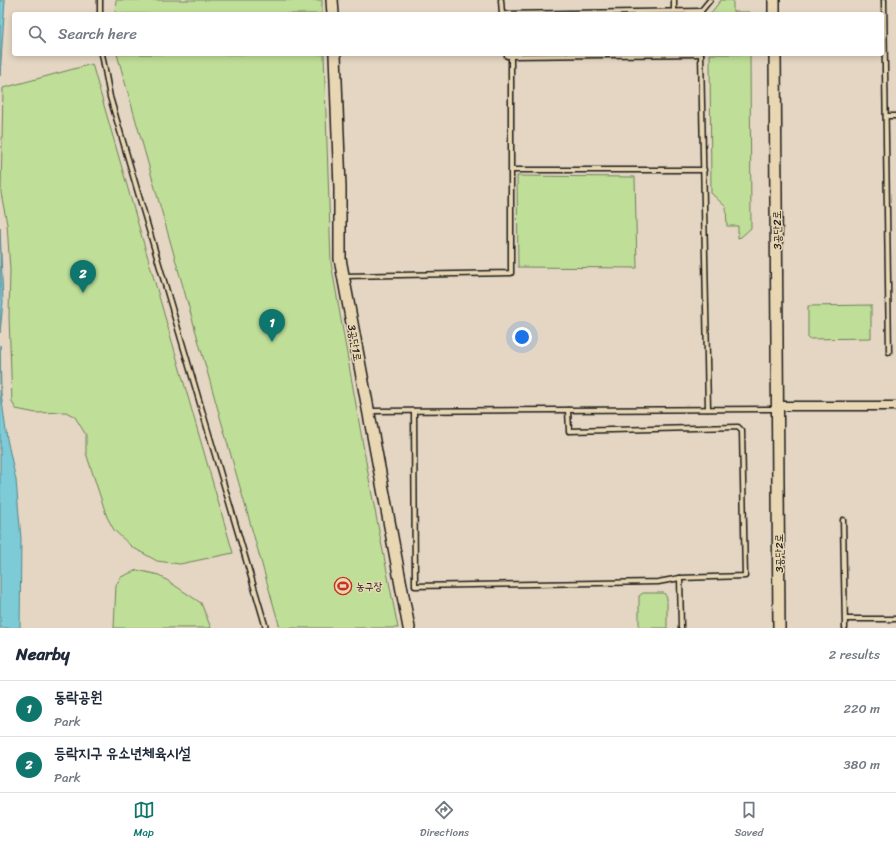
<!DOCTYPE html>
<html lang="en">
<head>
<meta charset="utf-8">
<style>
	body { margin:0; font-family:Sriracha,"Poor Story",sans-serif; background:#f2f2f3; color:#1f2937 }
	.you { position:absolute; left:522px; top:337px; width:14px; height:14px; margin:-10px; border:3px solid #fff; border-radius:50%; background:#1a73e8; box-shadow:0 0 0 6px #1a73e833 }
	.badge { display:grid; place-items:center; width:26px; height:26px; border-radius:50%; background:#0f766e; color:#fff; font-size:13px; font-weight:700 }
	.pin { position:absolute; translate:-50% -33px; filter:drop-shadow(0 1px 2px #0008) }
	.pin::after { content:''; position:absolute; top:21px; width:14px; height:12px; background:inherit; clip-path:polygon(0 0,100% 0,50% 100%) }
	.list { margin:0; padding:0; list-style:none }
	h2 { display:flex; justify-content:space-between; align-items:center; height:52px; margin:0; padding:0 16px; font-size:17px }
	h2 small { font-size:13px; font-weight:400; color:#747a83 }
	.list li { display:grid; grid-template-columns:26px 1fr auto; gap:12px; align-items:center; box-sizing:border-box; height:56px; padding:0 16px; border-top:1px solid #e0e1e3 }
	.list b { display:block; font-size:15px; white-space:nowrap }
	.list p { margin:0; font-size:13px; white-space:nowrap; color:#747a83 }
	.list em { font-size:13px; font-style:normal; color:#747a83 }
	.icon { flex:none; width:22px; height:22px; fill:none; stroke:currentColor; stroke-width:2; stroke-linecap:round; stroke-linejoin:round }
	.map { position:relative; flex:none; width:896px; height:628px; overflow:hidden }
	.search { position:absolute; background:#fff; box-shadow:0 2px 6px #0003; left:12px; right:12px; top:12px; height:44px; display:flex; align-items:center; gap:10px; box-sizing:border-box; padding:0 14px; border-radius:4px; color:#747a83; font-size:15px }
	.sheet { height:164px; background:#fff }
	nav { display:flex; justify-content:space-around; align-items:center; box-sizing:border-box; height:56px; border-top:1px solid #e0e1e3; background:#fff; font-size:11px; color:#747a83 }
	nav a { display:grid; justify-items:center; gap:2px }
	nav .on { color:#0f766e }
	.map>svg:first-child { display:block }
	.green { fill:#bfdf98; stroke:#6e7e5a }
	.water { fill:#7bcbd7; stroke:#55858c }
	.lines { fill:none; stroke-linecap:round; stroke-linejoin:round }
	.lane-casing { stroke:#1c1c1c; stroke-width:7 }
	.street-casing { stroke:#1c1c1c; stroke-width:11 }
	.secondary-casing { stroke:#1c1c1c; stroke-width:14 }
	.lane { stroke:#e9d7b4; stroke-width:4 }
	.street { stroke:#e9d7b4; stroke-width:8 }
	.secondary { stroke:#e9d7b4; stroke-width:11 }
	.labels { text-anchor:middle; stroke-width:3; stroke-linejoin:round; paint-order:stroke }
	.street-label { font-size:11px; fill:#1c1c1c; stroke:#e9d7b4 }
	.poi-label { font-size:11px; fill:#1c1c1c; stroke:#e9d7b4; text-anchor:start }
</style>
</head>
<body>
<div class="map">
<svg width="896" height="628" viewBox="0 0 896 628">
	<rect width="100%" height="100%" fill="#e4d6c2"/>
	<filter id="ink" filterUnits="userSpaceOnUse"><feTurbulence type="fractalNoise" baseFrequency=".025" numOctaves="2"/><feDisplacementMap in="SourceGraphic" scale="8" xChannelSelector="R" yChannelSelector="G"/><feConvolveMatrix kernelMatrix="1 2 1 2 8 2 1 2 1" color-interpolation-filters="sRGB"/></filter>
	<g filter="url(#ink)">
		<g class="green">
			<path d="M116,0H322V14H115Z"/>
			<path d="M721,0H733V12H749V14H710Z"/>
			<path d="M117,54H324L331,263L371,490L398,628H280Z"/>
			<path d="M710,54H750L751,228L741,237L738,238V226H727L726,207L711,193Z"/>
			<path d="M92,64L233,553L180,564L157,561L132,547L114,530L107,517L86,453V435L75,417L66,412L36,413L16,409L12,402L9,316L10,270L7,224L1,193L3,88Z"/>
			<path d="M517,176L635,177L637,268L518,267Z"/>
			<path d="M871,305V338L808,339V306Z"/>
			<path d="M137,570L159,575L201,603L211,628H114L116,585L121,577Z"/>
			<path d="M643,593H664L667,598V628H639V596Z"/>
		</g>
		<g class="water">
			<path d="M0,0H5L0,76Z"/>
			<path d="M0,228L3,302L0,333Z"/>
			<path d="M0,345L1,393L7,439L16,480L21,539L20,628H0Z"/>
		</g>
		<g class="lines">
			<defs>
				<g id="lane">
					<path d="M100,0V14"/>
					<path d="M501,0L502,14"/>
					<path d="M674,0V11"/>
					<path d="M884,0L889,352"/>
					<path d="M505,14L701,11"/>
					<path d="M701,14V11L710,0"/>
					<path d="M102,54L110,97L134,179L266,628"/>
					<path d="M701,54L708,409"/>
					<path d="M511,56L701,54"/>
					<path d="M886,116H896"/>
					<path d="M512,170H704"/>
					<path d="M344,276L511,273V56H507V54"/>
					<path d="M369,411L776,409"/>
					<path d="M414,411L415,586L658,582L680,578L745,576L742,431L738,427L569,431L568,410"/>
					<path d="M843,520L845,628"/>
					<path d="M680,578L681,628"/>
					<path d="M846,619H896"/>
				</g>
				<path id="street" d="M778,406H896"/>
				<g id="secondary">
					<path d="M332,0L333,14"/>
					<path d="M774,0V14"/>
					<path d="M335,54L340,188V259L409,628"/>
					<path d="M775,54L779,628"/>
				</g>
			</defs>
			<use href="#lane" class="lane-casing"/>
			<use href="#street" class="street-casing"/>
			<use href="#secondary" class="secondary-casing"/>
			<use href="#lane" class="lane"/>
			<use href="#street" class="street"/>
			<use href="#secondary" class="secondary"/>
		</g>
	</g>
	<defs>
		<symbol id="stadium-ring" viewBox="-11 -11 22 22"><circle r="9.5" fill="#e9d7b4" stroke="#c8321e" stroke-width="1.5"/><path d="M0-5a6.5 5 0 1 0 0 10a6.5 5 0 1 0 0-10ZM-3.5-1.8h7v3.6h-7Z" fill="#c8321e"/></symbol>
	</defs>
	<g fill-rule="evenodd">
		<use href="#stadium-ring" x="333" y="576" width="20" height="20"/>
	</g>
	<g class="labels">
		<g class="street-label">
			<text transform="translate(777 230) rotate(-91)" y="4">3공단2로</text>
			<text transform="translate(355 343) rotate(80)" y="4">3공단1로</text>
			<text transform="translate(779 553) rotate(-90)" y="4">3공단2로</text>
		</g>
		<g class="poi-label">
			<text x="356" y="590">농구장</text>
		</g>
	</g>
</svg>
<div class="you"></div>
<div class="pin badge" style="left:272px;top:342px">1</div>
<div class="pin badge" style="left:83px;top:293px">2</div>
<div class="search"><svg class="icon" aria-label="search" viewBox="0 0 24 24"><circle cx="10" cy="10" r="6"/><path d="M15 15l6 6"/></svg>Search here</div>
</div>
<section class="sheet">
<h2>Nearby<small>2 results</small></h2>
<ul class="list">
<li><span class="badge">1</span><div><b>동락공원</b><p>Park</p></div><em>220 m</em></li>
<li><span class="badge">2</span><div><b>등락지구 유소년체육시설</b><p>Park</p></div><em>380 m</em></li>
</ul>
</section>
<nav>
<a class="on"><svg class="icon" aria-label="map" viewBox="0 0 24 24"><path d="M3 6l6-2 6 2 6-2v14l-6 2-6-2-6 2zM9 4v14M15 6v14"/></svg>Map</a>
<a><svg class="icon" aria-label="directions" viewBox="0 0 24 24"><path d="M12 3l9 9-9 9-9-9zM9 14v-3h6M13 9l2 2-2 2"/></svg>Directions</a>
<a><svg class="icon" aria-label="saved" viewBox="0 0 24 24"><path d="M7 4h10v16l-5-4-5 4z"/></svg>Saved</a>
</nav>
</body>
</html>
